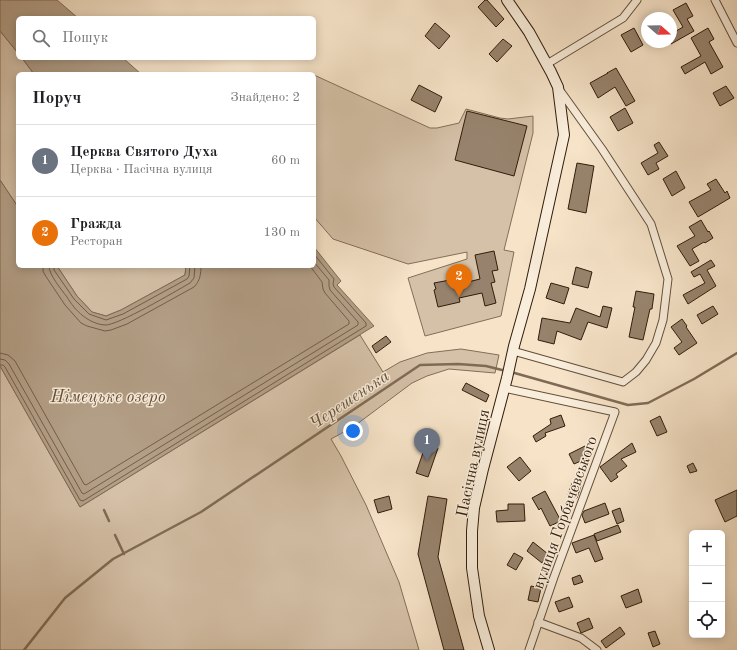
<!DOCTYPE html>
<html lang="uk">
<head>
<meta charset="utf-8">
<style>
	body { margin:0; font-family:"Old Standard TT",serif; background:#f2f2f2; color:#202124 }
	.controls { position:absolute; right:12px; bottom:12px; display:grid; overflow:hidden; border-radius:6px; box-shadow:0 2px 10px #0003 }
	.controls button { width:36px; height:36px; display:grid; place-items:center; padding:0; border:0; border-bottom:1px solid #e0e0e0; background:#fff; color:#202124; font:20px sans-serif }
	.compass { position:absolute; left:641px; top:12px; width:36px; height:36px; border-radius:50%; background:#fff; box-shadow:0 2px 10px #0003; rotate:110deg }
	.you { position:absolute; left:353px; top:431px; width:14px; height:14px; margin:-10px; border:3px solid #fff; border-radius:50%; background:#1a73e8; box-shadow:0 0 0 6px #1a73e833 }
	.badge { display:grid; place-items:center; width:26px; height:26px; border-radius:50%; background:#d93025; color:#fff; font-size:13px; font-weight:700 }
	.pin { position:absolute; translate:-50% -33px; filter:drop-shadow(0 1px 2px #0008) }
	.pin::after { content:''; position:absolute; top:21px; width:14px; height:12px; background:inherit; clip-path:polygon(0 0,100% 0,50% 100%) }
	.list { margin:0; padding:0; list-style:none }
	h2 { display:flex; justify-content:space-between; align-items:center; height:52px; margin:0; padding:0 16px; font-size:17px }
	h2 small { font-size:13px; font-weight:400; color:#757577 }
	.list li { display:grid; grid-template-columns:26px 1fr auto; gap:12px; align-items:center; box-sizing:border-box; height:72px; padding:0 16px; border-top:1px solid #e0e0e0 }
	.list b { display:block; font-size:15px; white-space:nowrap }
	.list p { margin:0; font-size:13px; white-space:nowrap; color:#757577 }
	.list em { font-size:13px; font-style:normal; color:#757577 }
	.icon { flex:none; width:22px; height:22px; fill:none; stroke:currentColor; stroke-width:2; stroke-linecap:round; stroke-linejoin:round }
	.map { position:relative; flex:none; width:737px; height:650px; overflow:hidden }
	.search { position:absolute; background:#fff; box-shadow:0 2px 10px #0003; left:16px; top:16px; width:300px; height:44px; display:flex; align-items:center; gap:10px; box-sizing:border-box; padding:0 14px; border-radius:6px; color:#757577; font-size:15px }
	.panel { position:absolute; background:#fff; box-shadow:0 2px 10px #0003; left:16px; top:72px; width:300px; height:196px; border-radius:6px }
	.map>svg:first-child { display:block }
	.green { fill:#d5c1a8; stroke:#836e59 }
	.water { fill:#b39f87; stroke:#7f6b55 }
	.lines { fill:none; stroke-linecap:round; stroke-linejoin:round }
	.shore { stroke:#725e48; stroke-width:1 }
	.stream { stroke:#7f6b55; stroke-width:2.5 }
	.building { fill:#97836d; stroke:#311c0a }
	.street-casing { stroke:#624e3a; stroke-width:9 }
	.secondary-casing { stroke:#311c0a; stroke-width:12 }
	.street { stroke:#f9eddb; stroke-width:7 }
	.secondary { stroke:#f9eddb; stroke-width:10 }
	.labels { text-anchor:middle; stroke-width:3; stroke-linejoin:round; paint-order:stroke }
	.street-label { font-size:16px; fill:#311c0a; stroke:#f9eddb }
	.water-label { font-size:17px; font-style:italic; fill:#65503c; stroke:#f9eddb }
</style>
</head>
<body>
<div class="map">
<svg width="737" height="650" viewBox="0 0 737 650">
	<rect width="100%" height="100%" fill="#f6e3c8"/>
	<filter id="stains"><feTurbulence type="fractalNoise" baseFrequency=".005" numOctaves="4"/><feColorMatrix values="0 0 0 0 .2 0 0 0 0 .09 0 0 0 0 .02 0 0 0 .5 -.17"/></filter>
	<radialGradient id="worn" r=".72"><stop offset=".6" stop-color="#630" stop-opacity="0"/><stop offset="1" stop-color="#630" stop-opacity=".3"/></radialGradient>
	<g class="green">
		<path d="M0,31L18,53V58H22L34,74H18V207L0,180Z"/>
		<path d="M314,75L430,128H437L459,123L466,109L500,118L508,119L533,116V133L504,250L514,252L501,316L425,336L408,278L467,259V252L408,264L333,239L314,217Z"/>
		<path d="M57,266H186L185,275L121,310L106,316L92,312L77,296Z"/>
		<path d="M360,335L383,372L400,362L427,353L461,349L499,355L495,373L449,369L427,376L412,383L353,427L331,439L341,456L366,505L399,582L419,650H0V366L80,507Z"/>
	</g>
	<g class="water">
		<path d="M0,0H57L78,18H18V53L0,31Z"/>
		<path d="M22,58H123L141,74H34Z"/>
		<path d="M0,180L18,207V266H57L77,296L92,312L106,316L121,310L185,275L186,266H314V247L341,281L337,285L374,326L80,507L0,366Z"/>
	</g>
	<g class="lines">
		<g class="shore">
			<path d="M43,266V271L45,275L65,305L81,323L87,326L105,331L111,330L127,324L194,287C200,281 201,274 201,266"/>
			<path d="M49,266C49,275 61,289 67,297C75,311 89,324 105,325C117,326 176,291 190,283L194,278L195,266"/>
			<path d="M54,266V270L74,299L89,314L106,320L123,314L187,279L189,276L190,266"/>
			<path d="M0,353L8,355L15,361L84,484L86,485L349,324V321L325,293L323,289L322,282L310,266"/>
			<path d="M0,359L5,360L9,364L82,493L84,494L358,325V322L330,290L329,286V280L314,262"/>
			<path d="M0,365H3L5,367L80,500L83,501L366,326V323L334,287L333,284L334,279L314,254"/>
		</g>
		<g class="stream">
			<path d="M511,372L628,405L648,403L694,379L737,353"/>
			<path d="M104,510L109,521"/>
			<path d="M115,535L124,554"/>
			<path d="M24,650L65,598L113,559L201,512L420,365L458,364L486,366L506,371"/>
		</g>
	</g>
	<g class="building">
		<path d="M485,0H487L504,19L496,27L478,7Z"/>
		<path d="M686,3L693,16L687,19L694,31L671,44V34L683,27L673,10Z"/>
		<path d="M435,23L450,36L439,49L425,36Z"/>
		<path d="M634,28L643,45L631,52L621,35Z"/>
		<path d="M708,28L714,39L709,42L723,67L711,74L705,62L685,74L681,67L701,56L691,38Z"/>
		<path d="M503,39L512,46L497,62L489,54Z"/>
		<path d="M616,68L635,101L626,106L615,87L598,98L590,83L608,73H607Z"/>
		<path d="M419,85L442,97L435,112L411,100Z"/>
		<path d="M726,86L734,98L720,106L713,93Z"/>
		<path d="M625,108L633,123L618,131L610,117Z"/>
		<path d="M467,111L527,126L514,176L455,160Z"/>
		<path d="M659,142L668,156L656,163L659,169L648,175L641,163L658,153L654,145Z"/>
		<path d="M577,163L594,166L586,213L568,209Z"/>
		<path d="M676,171L685,188L672,196L663,179Z"/>
		<path d="M716,179L725,193L727,191L730,198L698,217L689,202L711,190L707,184Z"/>
		<path d="M701,220L708,232L709,231L713,238L705,243L704,242L692,249L699,261L690,266L677,246L695,236L689,227Z"/>
		<path d="M494,251L498,270L492,271L495,282L491,283L496,303L485,306L482,293L459,298L460,302L438,307L434,290L436,289L434,283L450,280L452,286L480,279L475,255Z"/>
		<path d="M711,260L715,266L707,270L716,286L688,304L683,295L705,283L700,274L694,277L691,272Z"/>
		<path d="M576,267L592,272L588,288L572,284Z"/>
		<path d="M551,283L569,288L564,304L546,298Z"/>
		<path d="M636,291L654,294L652,309H650L643,340L629,337L635,307H633Z"/>
		<path d="M603,306L612,308L607,328L588,322L581,340L557,331L554,344L538,340L542,318L570,323L576,308L600,317Z"/>
		<path d="M713,306L718,314L702,324L697,315Z"/>
		<path d="M682,319L687,326L686,327L697,343L679,355L674,348L682,342L671,327Z"/>
		<path d="M386,336L391,342L376,353L372,346Z"/>
		<path d="M466,383L489,395L486,402L462,390Z"/>
		<path d="M561,415L565,426L545,433L546,436L536,442L533,436L551,424L550,419Z"/>
		<path d="M660,416L667,432L657,436L650,421Z"/>
		<path d="M632,443L636,452L621,459L627,466L616,474L618,477L611,482L600,467Z"/>
		<path d="M426,444L438,448L428,477L416,473Z"/>
		<path d="M585,446L590,457L574,464L569,454Z"/>
		<path d="M520,457L531,471L519,481L507,467Z"/>
		<path d="M693,463L697,471L690,473L687,466Z"/>
		<path d="M572,483L581,486L577,498L568,495Z"/>
		<path d="M737,490V516L725,522L715,500Z"/>
		<path d="M545,491L561,521L550,526L541,508L539,510L532,498Z"/>
		<path d="M389,496L392,509L378,513L374,500Z"/>
		<path d="M428,496L447,499L438,557L464,650H444L418,554Z"/>
		<path d="M605,503L609,514L585,523L582,515L584,511Z"/>
		<path d="M508,504H524L525,521L497,522L496,511L508,510Z"/>
		<path d="M620,508L624,521L617,524L612,511Z"/>
		<path d="M618,525L621,532L597,541L594,534Z"/>
		<path d="M594,535L603,559L595,562L589,548L576,553L572,543Z"/>
		<path d="M533,542L548,554L542,563L527,551Z"/>
		<path d="M514,553L523,558L516,570L507,565Z"/>
		<path d="M580,575L583,582L574,585L572,578Z"/>
		<path d="M531,586L541,588L538,602L528,600Z"/>
		<path d="M638,589L642,602L626,608L621,596Z"/>
		<path d="M569,597L573,607L559,612L555,602Z"/>
		<path d="M589,618L593,628L581,633L577,623Z"/>
		<path d="M620,627L625,634L606,648L601,641Z"/>
		<path d="M655,631L660,644L653,647L648,633Z"/>
	</g>
	<g class="lines">
		<defs>
			<g id="street">
				<path d="M715,0L737,43"/>
				<path d="M547,64L623,18L637,0"/>
				<path d="M513,351L623,382L636,372L646,360L656,343L663,320L668,279L651,224L602,149L559,89"/>
				<path d="M504,388L615,412L554,577L529,650"/>
				<path d="M538,622L581,638L597,650"/>
			</g>
			<path id="secondary" d="M489,650L479,616L472,568V531L474,508L483,469L507,378L514,346L530,289L564,135L558,87L551,72L529,32L507,0"/>
		</defs>
		<use href="#street" class="street-casing"/>
		<use href="#secondary" class="secondary-casing"/>
		<use href="#street" class="street"/>
		<use href="#secondary" class="secondary"/>
	</g>
	<g class="labels">
		<g class="street-label">
			<text transform="translate(472 463) rotate(-78)" y="6">Пасічна вулиця</text>
			<text transform="translate(564 512) rotate(-70)" y="6">вулиця Горбачевського</text>
		</g>
		<g class="water-label">
			<text x="108" y="402">Німецьке озеро</text>
			<text transform="translate(349 399) rotate(-34)" y="6">Черешенька</text>
		</g>
	</g>
	<rect width="100%" height="100%" filter="url(#stains)"/>
	<rect width="100%" height="100%" fill="url(#worn)"/>
</svg>
<div class="controls">
<button>+</button>
<button>−</button>
<button><svg class="icon" aria-label="locate" viewBox="0 0 24 24"><circle cx="12" cy="12" r="6"/><path d="M12 2v4M12 18v4M2 12h4M18 12h4"/></svg></button>
</div>
<svg class="compass" viewBox="-18 -18 36 36"><path d="M0-13l5 13h-10z" fill="#e53935"/><path d="M0 13l5-13h-10z" fill="#757577"/></svg>
<div class="you"></div>
<div class="pin badge" style="left:427px;top:461px;background:#6b7280">1</div>
<div class="pin badge" style="left:459px;top:297px;background:#e8710a">2</div>
<div class="search"><svg class="icon" aria-label="search" viewBox="0 0 24 24"><circle cx="10" cy="10" r="6"/><path d="M15 15l6 6"/></svg>Пошук</div>
<section class="panel">
<h2>Поруч<small>Знайдено: 2</small></h2>
<ul class="list">
<li><span class="badge" style="background:#6b7280">1</span><div><b>Церква Святого Духа</b><p>Церква · Пасічна вулиця</p></div><em>60 m</em></li>
<li><span class="badge" style="background:#e8710a">2</span><div><b>Гражда</b><p>Ресторан</p></div><em>130 m</em></li>
</ul>
</section>
</div>
</body>
</html>
